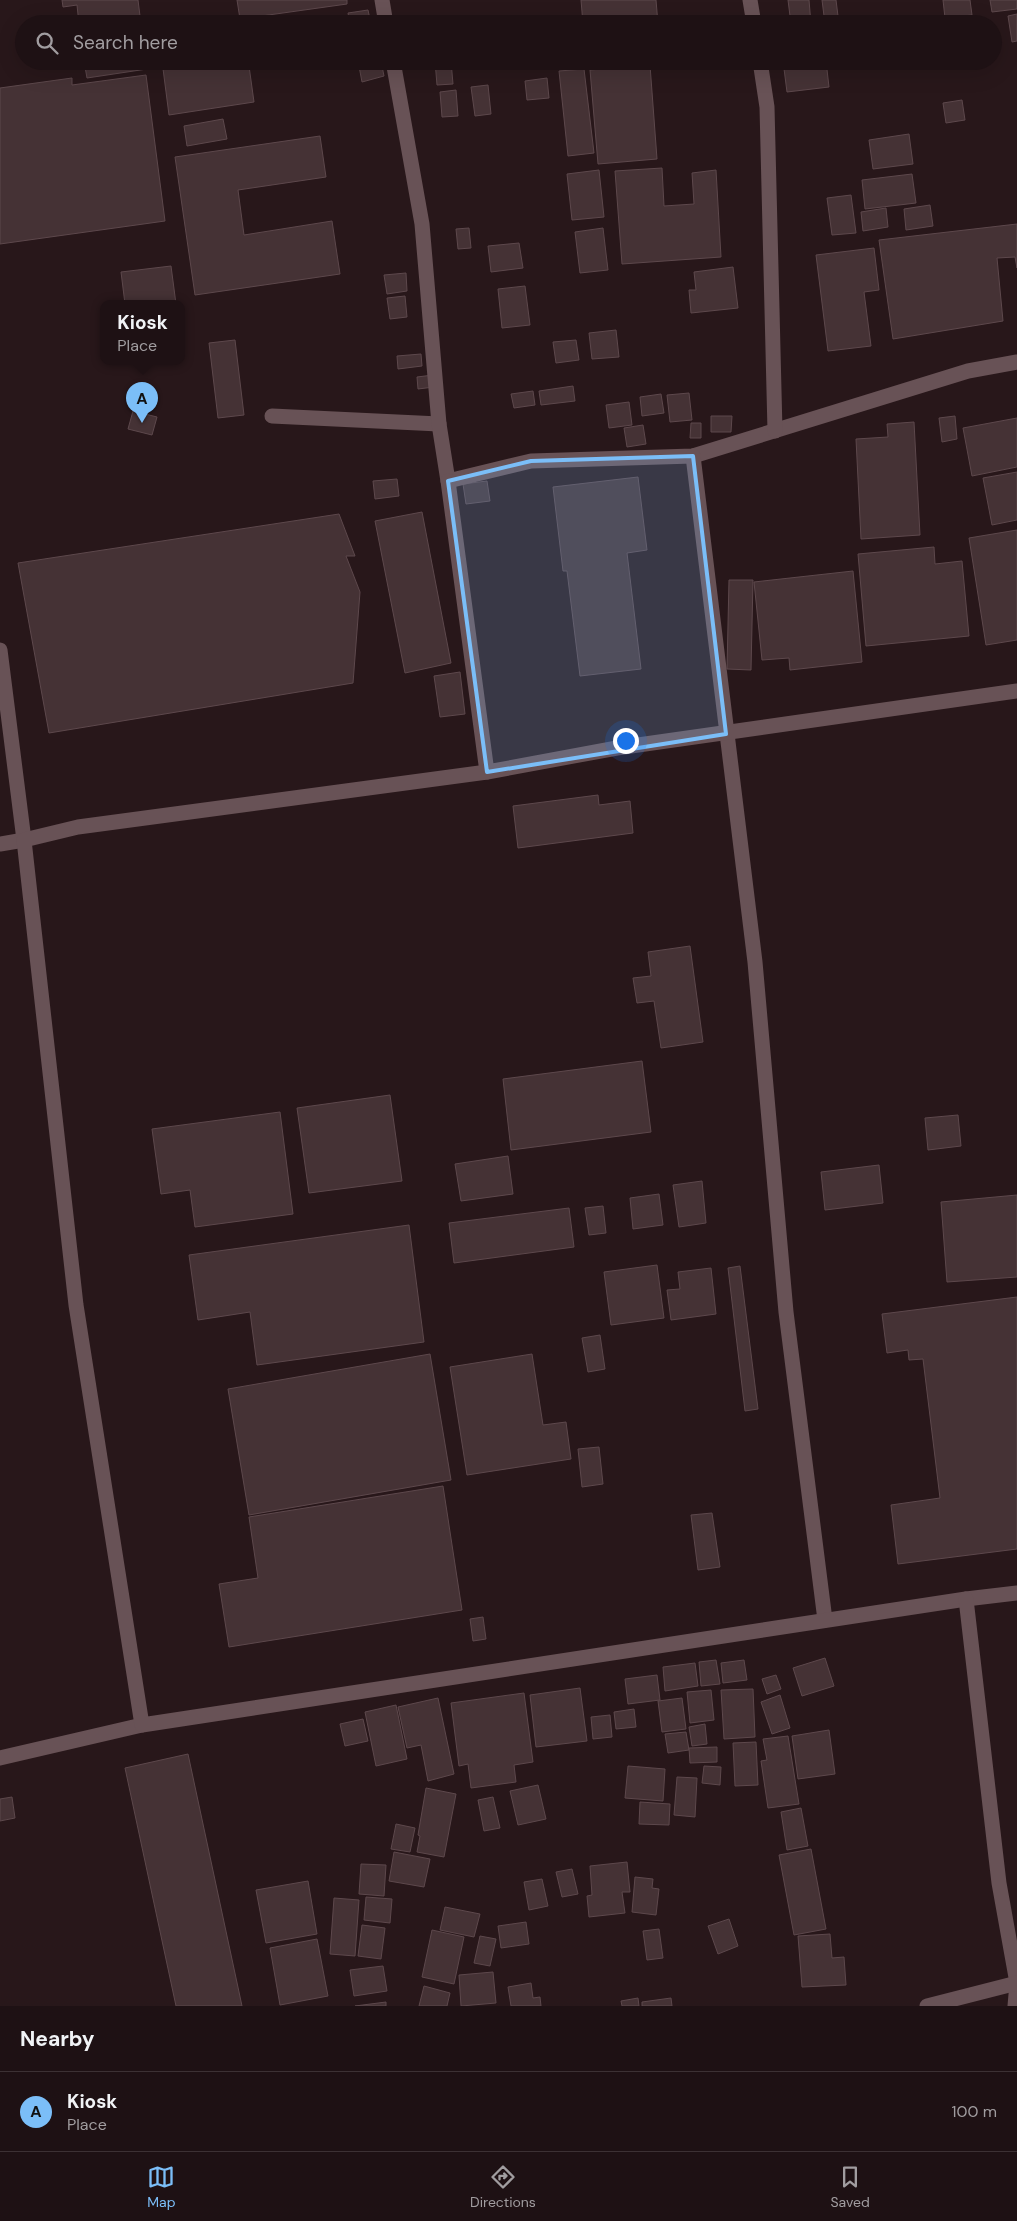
<!DOCTYPE html>
<html lang="en">
<head>
<meta charset="utf-8">
<style>
	body { margin:0; font-family:"DM Sans",sans-serif; background:#261a1d; color:#f1f3f6 }
	.you { position:absolute; left:625px; top:740px; width:18px; height:18px; margin:-12px; border:4px solid #fff; border-radius:50%; background:#1a73e8; box-shadow:0 0 0 8px #1a73e833 }
	.badge { display:grid; place-items:center; width:32px; height:32px; border-radius:50%; background:#7bbef8; color:#111; font-size:16px; font-weight:700 }
	.pin { position:absolute; translate:-50% -41px; filter:drop-shadow(0 1px 2px #0008) }
	.pin::after { content:''; position:absolute; top:26px; width:18px; height:15px; background:inherit; clip-path:polygon(0 0,100% 0,50% 100%) }
	.popup { position:absolute; left:100px; top:300px; width:85px; height:65px; box-sizing:border-box; display:grid; place-content:center; border-radius:10px; background:#1e1114; filter:drop-shadow(0 1px 4px #0005); font-size:16px; white-space:nowrap; color:#a19da0 }
	.popup b { font-size:19px; color:#f1f3f6 }
	.popup::after { content:''; position:absolute; left:50%; top:100%; margin-left:-10px; border:10px solid transparent; border-top-color:#1e1114 }
	.list { margin:0; padding:0; list-style:none }
	h2 { display:flex; justify-content:space-between; align-items:center; height:65px; margin:0; padding:0 20px; font-size:21px }
	h2 small { font-size:16px; font-weight:400; color:#a19da0 }
	.list li { display:grid; grid-template-columns:32px 1fr auto; gap:15px; align-items:center; box-sizing:border-box; height:80px; padding:0 20px; border-top:1px solid #3c3134 }
	.list b { display:block; font-size:19px; white-space:nowrap }
	.list p { margin:0; font-size:16px; white-space:nowrap; color:#a19da0 }
	.list em { font-size:16px; font-style:normal; color:#a19da0 }
	.icon { flex:none; width:28px; height:28px; fill:none; stroke:currentColor; stroke-width:2; stroke-linecap:round; stroke-linejoin:round }
	.map { position:relative; flex:none; width:1017px; height:2006px; overflow:hidden }
	.search { position:absolute; background:#1e1114; box-shadow:0 5px 20px #0002; left:15px; right:15px; top:15px; height:55px; display:flex; align-items:center; gap:12px; box-sizing:border-box; padding:0 18px; border-radius:28px; color:#a19da0; font-size:19px }
	.sheet { height:145px; background:#1e1114 }
	nav { display:flex; justify-content:space-around; align-items:center; box-sizing:border-box; height:70px; border-top:1px solid #3c3134; background:#1e1114; font-size:14px; color:#a19da0 }
	nav a { display:grid; justify-items:center; gap:2px }
	nav .on { color:#7bbef8 }
	.map>svg:first-child { display:block }
	.building { fill:#453235; stroke:#5d484c }
	.lines { fill:none; stroke-linecap:round; stroke-linejoin:round }
	.lane { stroke:#685256; stroke-width:15 }
	.street { stroke:#685256; stroke-width:15 }
	.marked { fill:#7bbef8; fill-opacity:0.2; stroke:#7bbef8; stroke-width:4; stroke-linejoin:round }
</style>
</head>
<body>
<div class="map">
<svg width="1017" height="2006" viewBox="0 0 1017 2006">
	<rect width="100%" height="100%" fill="#28171a"/>
	<g class="building">
		<path d="M62,0H138L141,24H79L77,5L63,7Z"/>
		<path d="M237,0H347V4L240,19Z"/>
		<path d="M581,0H656L658,24H583Z"/>
		<path d="M788,0H809L811,24H791Z"/>
		<path d="M822,0H836L839,24H825Z"/>
		<path d="M943,0H970L972,15L945,18Z"/>
		<path d="M990,0H1017V9L992,12Z"/>
		<path d="M368,10L371,24H350L348,13Z"/>
		<path d="M1017,14V41L1012,42L1008,16Z"/>
		<path d="M314,16L315,24H278V22Z"/>
		<path d="M84,61H146L147,69L87,78Z"/>
		<path d="M162,61H243L244,67L249,66L254,102L169,115Z"/>
		<path d="M358,61H381L384,76L362,82Z"/>
		<path d="M435,61H451L453,84L437,85Z"/>
		<path d="M783,61H826L829,87L787,92Z"/>
		<path d="M889,61H920L890,66Z"/>
		<path d="M650,65L657,159L598,164L590,70Z"/>
		<path d="M584,69L594,153L568,156L559,71Z"/>
		<path d="M146,75L165,221L0,244V88L72,78V85Z"/>
		<path d="M547,78L549,98L527,100L525,81Z"/>
		<path d="M488,85L491,114L475,116L471,87Z"/>
		<path d="M456,90L458,116L442,117L440,92Z"/>
		<path d="M962,100L965,120L946,123L943,103Z"/>
		<path d="M223,119L227,139L187,146L184,126Z"/>
		<path d="M909,134L913,164L873,169L869,140Z"/>
		<path d="M320,136L326,177L238,190L244,235L332,221L340,274L195,295L175,157Z"/>
		<path d="M662,168L664,206L694,204L692,173L716,170L721,257L622,264L615,171Z"/>
		<path d="M599,170L604,217L572,220L567,174Z"/>
		<path d="M912,174L916,203L865,209L862,180Z"/>
		<path d="M851,195L856,233L832,235L827,198Z"/>
		<path d="M930,205L933,226L906,230L904,209Z"/>
		<path d="M886,208L888,227L863,231L861,212Z"/>
		<path d="M1017,224V268L1015,257L997,258L1003,321L893,339L879,240Z"/>
		<path d="M469,228L471,248L458,249L456,229Z"/>
		<path d="M603,228L608,270L580,273L575,232Z"/>
		<path d="M519,243L523,268L491,272L488,246Z"/>
		<path d="M874,248L879,290L864,292L871,346L828,351L816,255Z"/>
		<path d="M171,266L176,304H125L121,272Z"/>
		<path d="M733,267L738,308L691,313L689,290H696L694,272Z"/>
		<path d="M406,273L407,291L387,294L384,275Z"/>
		<path d="M525,286L530,325L502,328L498,289Z"/>
		<path d="M405,296L407,317L390,319L387,298Z"/>
		<path d="M616,330L619,357L592,359L589,333Z"/>
		<path d="M235,340L244,415L218,418L209,343Z"/>
		<path d="M576,340L579,360L556,363L553,342Z"/>
		<path d="M421,354L422,366L398,369L397,356Z"/>
		<path d="M433,375L434,387L418,389L417,377Z"/>
		<path d="M573,386L575,401L541,405L539,391Z"/>
		<path d="M533,391L535,405L514,408L511,394Z"/>
		<path d="M689,393L692,420L670,422L667,395Z"/>
		<path d="M661,394L664,413L642,416L640,397Z"/>
		<path d="M629,402L632,425L609,428L606,405Z"/>
		<path d="M133,411L157,417L152,435L128,429Z"/>
		<path d="M711,416H732L731,432H711Z"/>
		<path d="M955,416L957,439L942,442L939,418Z"/>
		<path d="M1017,418V467L972,476L963,428Z"/>
		<path d="M914,422L920,535L861,539L856,439L888,437L887,424Z"/>
		<path d="M691,423H701V438H690Z"/>
		<path d="M643,425L646,444L627,447L624,428Z"/>
		<path d="M1017,472V520L992,525L983,478Z"/>
		<path d="M638,477L647,550L627,553L641,669L580,676L567,571H563L553,487Z"/>
		<path d="M397,479L399,496L375,499L373,481Z"/>
		<path d="M487,481L490,501L466,504L463,484Z"/>
		<path d="M422,512L451,663L405,673L375,521Z"/>
		<path d="M339,514L355,556H346L360,592L353,683L49,733L18,563Z"/>
		<path d="M1017,530V640L986,645L969,538Z"/>
		<path d="M934,547L935,564L962,561L969,636L866,646L858,554Z"/>
		<path d="M853,571L862,662L790,670L789,658L762,660L754,582Z"/>
		<path d="M729,580H753L751,670L727,669Z"/>
		<path d="M460,672L465,714L440,717L434,676Z"/>
		<path d="M598,795L599,805L630,801L633,833L518,848L513,806Z"/>
		<path d="M690,946L703,1042L661,1048L654,1001L637,1003L633,978L651,976L648,952Z"/>
		<path d="M642,1061L651,1132L511,1150L503,1079Z"/>
		<path d="M390,1095L402,1181L309,1193L297,1108Z"/>
		<path d="M280,1112L293,1214L195,1227L190,1190L161,1194L152,1129Z"/>
		<path d="M958,1115L961,1146L928,1150L925,1118Z"/>
		<path d="M508,1156L513,1194L461,1201L455,1164Z"/>
		<path d="M879,1165L883,1203L825,1210L821,1172Z"/>
		<path d="M702,1181L706,1223L679,1227L673,1185Z"/>
		<path d="M659,1194L663,1225L633,1229L630,1198Z"/>
		<path d="M1017,1195V1277L947,1282L941,1202Z"/>
		<path d="M603,1206L606,1233L589,1235L585,1208Z"/>
		<path d="M569,1208L574,1247L454,1263L449,1223Z"/>
		<path d="M409,1225L424,1342L257,1365L250,1312L198,1320L189,1255Z"/>
		<path d="M657,1265L664,1318L611,1325L604,1272Z"/>
		<path d="M740,1266L758,1409L745,1411L728,1268Z"/>
		<path d="M711,1268L716,1314L671,1320L667,1290L680,1289L678,1272Z"/>
		<path d="M1017,1297V1549L898,1564L891,1505L940,1498L923,1359L909,1360L908,1350L887,1353L882,1314Z"/>
		<path d="M600,1335L605,1369L588,1372L582,1338Z"/>
		<path d="M430,1354L451,1480L249,1515L228,1389Z"/>
		<path d="M532,1354L543,1425L566,1422L571,1459L467,1475L450,1367Z"/>
		<path d="M599,1447L603,1484L582,1487L578,1449Z"/>
		<path d="M443,1486L462,1610L229,1647L219,1584L258,1578L249,1517Z"/>
		<path d="M712,1513L720,1567L698,1570L691,1515Z"/>
		<path d="M483,1617L486,1639L473,1641L470,1619Z"/>
		<path d="M825,1658L834,1686L802,1696L793,1668Z"/>
		<path d="M716,1660L720,1684L701,1686L699,1662Z"/>
		<path d="M744,1660L747,1680L723,1683L721,1663Z"/>
		<path d="M695,1663L698,1686L665,1691L663,1667Z"/>
		<path d="M657,1675L660,1700L628,1704L625,1679Z"/>
		<path d="M776,1675L781,1689L767,1694L762,1679Z"/>
		<path d="M580,1688L587,1741L536,1747L530,1695Z"/>
		<path d="M753,1689L755,1737L724,1739L721,1690Z"/>
		<path d="M711,1690L714,1720L690,1723L687,1692Z"/>
		<path d="M524,1693L533,1762L514,1765L516,1782L471,1788L468,1764L459,1766L451,1703Z"/>
		<path d="M780,1695L790,1728L772,1734L761,1702Z"/>
		<path d="M438,1698L454,1774L428,1781L421,1745L407,1748L398,1707Z"/>
		<path d="M682,1698L686,1729L662,1732L658,1701Z"/>
		<path d="M396,1705L407,1759L376,1766L365,1712Z"/>
		<path d="M634,1709L636,1727L616,1729L614,1712Z"/>
		<path d="M610,1715L612,1737L593,1739L591,1717Z"/>
		<path d="M363,1719L368,1741L345,1746L340,1724Z"/>
		<path d="M705,1724L707,1744L692,1746L689,1727Z"/>
		<path d="M829,1730L835,1774L798,1779L792,1736Z"/>
		<path d="M686,1732L689,1750L668,1753L665,1734Z"/>
		<path d="M788,1736L799,1804L768,1808L761,1761L767,1760L763,1739Z"/>
		<path d="M756,1742L758,1785L735,1786L733,1743Z"/>
		<path d="M717,1747V1762L690,1763L689,1748Z"/>
		<path d="M188,1754L242,2006H176L125,1768Z"/>
		<path d="M628,1766L665,1769L663,1801L625,1798Z"/>
		<path d="M704,1766L721,1767L720,1785L702,1783Z"/>
		<path d="M677,1777L697,1778L695,1817L674,1815Z"/>
		<path d="M538,1785L546,1819L518,1825L510,1791Z"/>
		<path d="M426,1788L456,1794L444,1857L417,1852L420,1836L418,1835Z"/>
		<path d="M12,1797L15,1818L0,1821V1799Z"/>
		<path d="M493,1797L500,1828L484,1831L478,1800Z"/>
		<path d="M640,1802L670,1804L669,1825L639,1824Z"/>
		<path d="M801,1808L808,1846L787,1850L781,1812Z"/>
		<path d="M396,1824L415,1828L410,1852L391,1849Z"/>
		<path d="M811,1849L826,1929L794,1935L779,1855Z"/>
		<path d="M394,1852L430,1859L424,1887L389,1881Z"/>
		<path d="M627,1862L630,1892H622L625,1913L589,1917L587,1896L592,1895L590,1866Z"/>
		<path d="M361,1864L386,1865L384,1896L359,1894Z"/>
		<path d="M572,1869L578,1894L562,1897L556,1872Z"/>
		<path d="M635,1877L653,1879L652,1888L659,1889L656,1915L632,1912Z"/>
		<path d="M542,1879L548,1906L529,1910L524,1882Z"/>
		<path d="M308,1881L317,1934L266,1943L256,1890Z"/>
		<path d="M366,1897L392,1899L390,1923L364,1920Z"/>
		<path d="M334,1898L359,1900L355,1956L330,1954Z"/>
		<path d="M445,1907L480,1914L474,1937L440,1930Z"/>
		<path d="M729,1919L738,1946L718,1954L708,1926Z"/>
		<path d="M526,1922L529,1944L501,1948L498,1926Z"/>
		<path d="M362,1925L385,1928L381,1959L358,1956Z"/>
		<path d="M659,1929L663,1958L647,1960L643,1931Z"/>
		<path d="M432,1930L464,1937L454,1984L422,1977Z"/>
		<path d="M830,1934L832,1958L844,1957L846,1985L802,1987L798,1936Z"/>
		<path d="M480,1936L496,1939L490,1966L474,1963Z"/>
		<path d="M317,1939L328,1996L280,2005L270,1948Z"/>
		<path d="M383,1966L387,1991L354,1996L350,1970Z"/>
		<path d="M493,1972L496,2003L461,2006L459,1975Z"/>
		<path d="M531,1983L533,1998L540,1997L541,2006H511L508,1987Z"/>
		<path d="M424,1986L450,1993L447,2006H419Z"/>
		<path d="M638,1998L639,2006H622L621,2001Z"/>
		<path d="M671,1998L672,2006H642V2002Z"/>
		<path d="M386,2002V2006H355Z"/>
	</g>
	<g class="lines">
		<g class="lane">
			<path d="M272,416L439,424"/>
			<path d="M0,844L24,840"/>
			<path d="M0,1758L142,1725"/>
		</g>
		<g class="street">
			<path d="M382,0L386,24"/>
			<path d="M750,0L754,24"/>
			<path d="M393,61L422,224L439,424L448,481L531,461L693,456L968,371L1017,362"/>
			<path d="M760,61L767,107L775,431"/>
			<path d="M693,456L755,962L786,1312L825,1620"/>
			<path d="M448,481L487,772"/>
			<path d="M0,650L24,840"/>
			<path d="M1017,691L617,748L487,772L78,827L24,840L76,1305L142,1725L966,1599L1017,1593"/>
			<path d="M966,1599L999,1883L1017,1983L1015,2006"/>
			<path d="M927,2006L1017,1983"/>
		</g>
	</g>
	<path class="marked" d="M693,456L726,734L487,772L448,481L531,461Z"/>
</svg>
<div class="you"></div>
<div class="pin badge" style="left:142px;top:423px">A</div>
<div class="popup"><b>Kiosk</b>Place</div>
<div class="search"><svg class="icon" aria-label="search" viewBox="0 0 24 24"><circle cx="10" cy="10" r="6"/><path d="M15 15l6 6"/></svg>Search here</div>
</div>
<section class="sheet">
<h2>Nearby<small></small></h2>
<ul class="list">
<li><span class="badge">A</span><div><b>Kiosk</b><p>Place</p></div><em>100 m</em></li>
</ul>
</section>
<nav>
<a class="on"><svg class="icon" aria-label="map" viewBox="0 0 24 24"><path d="M3 6l6-2 6 2 6-2v14l-6 2-6-2-6 2zM9 4v14M15 6v14"/></svg>Map</a>
<a><svg class="icon" aria-label="directions" viewBox="0 0 24 24"><path d="M12 3l9 9-9 9-9-9zM9 14v-3h6M13 9l2 2-2 2"/></svg>Directions</a>
<a><svg class="icon" aria-label="saved" viewBox="0 0 24 24"><path d="M7 4h10v16l-5-4-5 4z"/></svg>Saved</a>
</nav>
</body>
</html>
